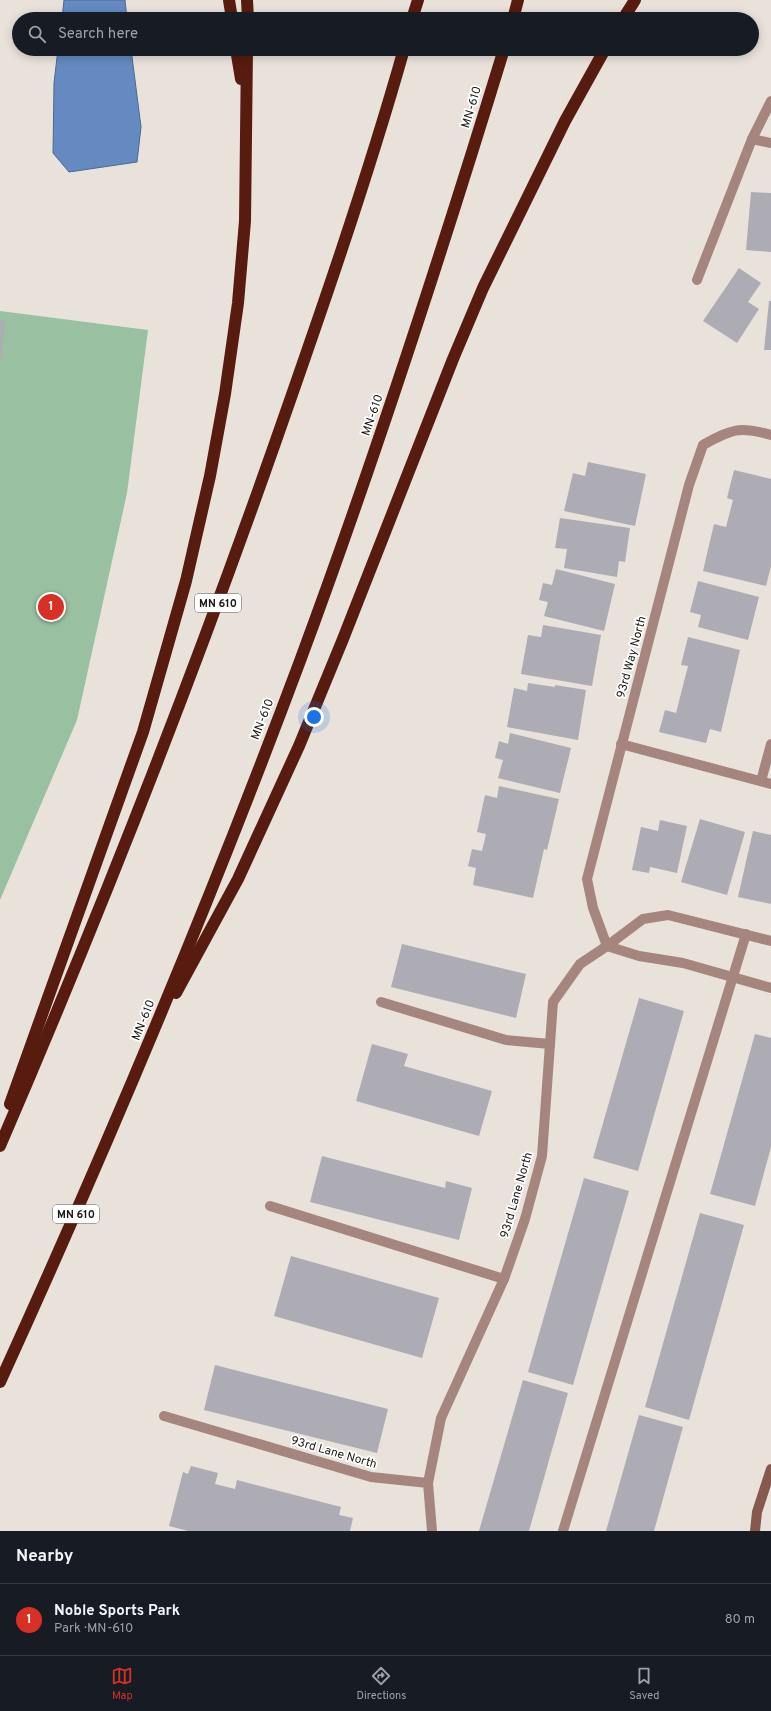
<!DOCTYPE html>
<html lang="en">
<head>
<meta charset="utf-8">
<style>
	body { margin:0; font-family:Overpass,sans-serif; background:#20242c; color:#f1f3f6 }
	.you { position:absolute; left:314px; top:717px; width:14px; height:14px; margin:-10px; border:3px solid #fff; border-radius:50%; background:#1a73e8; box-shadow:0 0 0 6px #1a73e833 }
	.badge { display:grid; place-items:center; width:26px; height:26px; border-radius:50%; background:#d93025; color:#fff; font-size:13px; font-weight:700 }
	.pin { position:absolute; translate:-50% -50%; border:2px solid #fff; box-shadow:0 1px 4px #0006 }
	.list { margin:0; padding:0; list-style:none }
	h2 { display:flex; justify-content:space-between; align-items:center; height:52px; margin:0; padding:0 16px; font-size:17px }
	h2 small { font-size:13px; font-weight:400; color:#9ea1a6 }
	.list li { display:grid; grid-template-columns:26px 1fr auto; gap:12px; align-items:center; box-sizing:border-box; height:72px; padding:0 16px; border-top:1px solid #363941 }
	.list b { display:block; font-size:15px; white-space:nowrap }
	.list p { margin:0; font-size:13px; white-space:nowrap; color:#9ea1a6 }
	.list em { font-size:13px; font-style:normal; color:#9ea1a6 }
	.icon { flex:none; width:22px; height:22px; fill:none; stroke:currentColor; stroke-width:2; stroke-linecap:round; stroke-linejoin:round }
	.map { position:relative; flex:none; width:771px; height:1531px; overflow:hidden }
	.search { position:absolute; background:#171b24; box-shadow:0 2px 10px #0003; left:12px; right:12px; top:12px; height:44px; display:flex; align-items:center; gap:10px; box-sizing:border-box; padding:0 14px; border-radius:22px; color:#9ea1a6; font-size:15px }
	.sheet { height:124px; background:#171b24 }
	nav { display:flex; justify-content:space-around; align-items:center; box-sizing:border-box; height:56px; border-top:1px solid #363941; background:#171b24; font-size:11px; color:#9ea1a6 }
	nav a { display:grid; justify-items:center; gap:2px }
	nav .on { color:#d93025 }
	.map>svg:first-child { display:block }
	.green { fill:#99c0a1 }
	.water { fill:#648ac1; stroke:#4e688e }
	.building { fill:#adabb4 }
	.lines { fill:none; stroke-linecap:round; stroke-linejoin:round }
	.lane { stroke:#a6857e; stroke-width:10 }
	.street { stroke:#a6857e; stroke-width:10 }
	.secondary { stroke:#86584e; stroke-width:10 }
	.highway { stroke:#581b0f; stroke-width:12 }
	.labels { text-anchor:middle; stroke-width:3.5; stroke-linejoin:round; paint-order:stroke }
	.shield { fill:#fff; stroke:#605f5d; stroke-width:1 }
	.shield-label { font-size:11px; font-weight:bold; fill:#1c1a17 }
	.street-label { font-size:12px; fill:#1c1a17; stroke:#fff }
</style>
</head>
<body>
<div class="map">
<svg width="771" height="1531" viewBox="0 0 771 1531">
	<rect width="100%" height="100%" fill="#e9e2db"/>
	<path class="green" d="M0,311L148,330L127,493L77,720L0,900Z"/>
	<g class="water">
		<path d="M64,0H125L127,19H62Z"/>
		<path d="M58,49H131L141,127L137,162L69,172L53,153L54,83Z"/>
	</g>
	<g class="building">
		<path d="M751,192L771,193V252L746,250Z"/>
		<path d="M739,268L761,283L748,302L759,309L737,343L703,321Z"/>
		<path d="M769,301H771V350H764Z"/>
		<path d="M0,321H5L1,360H0Z"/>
		<path d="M588,462L646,474L635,526L564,511L573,473L585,476Z"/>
		<path d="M734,470L771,479V566L766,586L703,571L714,524L726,527L733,500L727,498Z"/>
		<path d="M560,518L630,528L625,562L619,561L617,577L564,568L567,549L555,548Z"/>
		<path d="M556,569L615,584L604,631L544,616L548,602L539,600L543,583L552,585Z"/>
		<path d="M698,581L759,597L748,640L698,627L701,615L690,612Z"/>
		<path d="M543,625L601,635L592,686L521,674L528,635L541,637Z"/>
		<path d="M688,637L740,650L721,732L710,729L706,743L659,732L665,710L676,713L688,666L681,665Z"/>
		<path d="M528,683L555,687V685L586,690L578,740L507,727L514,688L527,691Z"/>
		<path d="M510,733L571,748L560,793L498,778L503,760L495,758L499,741L508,744Z"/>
		<path d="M499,786L559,799L547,850L544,849L533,898L473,885L476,868L468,866L472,849L482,851L486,834L477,832L485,795L497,798Z"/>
		<path d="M700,819L745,832L727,895L681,882Z"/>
		<path d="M660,820L687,826L677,873L650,867L649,873L632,870L641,827L658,831Z"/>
		<path d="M753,831L771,835V904L738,897Z"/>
		<path d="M402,944L526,974L516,1018L391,987Z"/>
		<path d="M639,998L684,1011L638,1171L593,1158Z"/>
		<path d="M755,1034L771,1038V1147L755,1206L710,1194Z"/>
		<path d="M372,1044L408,1054L404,1066L492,1091L479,1136L356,1101Z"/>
		<path d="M322,1156L445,1188L446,1181L472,1188L459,1240L310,1202Z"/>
		<path d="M584,1178L629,1191L573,1385L528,1372Z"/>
		<path d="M700,1213L744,1225L689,1420L645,1407Z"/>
		<path d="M291,1256L439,1298L422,1358L274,1316Z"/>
		<path d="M215,1365L388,1409L377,1453L204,1410Z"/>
		<path d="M523,1380L568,1393L529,1531H479Z"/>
		<path d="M639,1415L683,1427L654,1531H606Z"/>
		<path d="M191,1466L218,1473L215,1484L235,1489L237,1480L341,1507L339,1515L353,1518L350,1531H188L169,1526L183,1472L188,1474Z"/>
	</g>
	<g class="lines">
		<g class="lane">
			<path d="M697,280L752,139L771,101"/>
			<path d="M621,744L771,784"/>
			<path d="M761,781L771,744"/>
			<path d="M381,1002L506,1040L550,1044"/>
			<path d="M270,1206L504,1279"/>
			<path d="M164,1416L371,1477L428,1483L432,1531"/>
			<path d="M563,1531L746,934"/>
		</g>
		<g class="street">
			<path d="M752,139L771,143"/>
			<path d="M607,946L593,908L587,879L689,485L703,445C732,429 739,426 771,435"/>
			<path d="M607,946L639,956L683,963L771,988"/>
			<path d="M428,1483L441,1418L504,1279L525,1219L542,1156L553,1002L580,964L607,946L643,919L668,915L771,941"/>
		</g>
		<path class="secondary" d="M755,1531L757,1512L771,1469"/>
		<g class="highway">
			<path d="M229,0L232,19"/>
			<path d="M247,0L248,19"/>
			<path d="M412,19L418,0"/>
			<path d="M513,19L518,0"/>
			<path d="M623,19L635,0"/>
			<path d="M236,49L241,79"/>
			<path d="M176,993L238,879L299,746L343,639L453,359L483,288L565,121L605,49"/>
			<path d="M10,1104L143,732L186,581L210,476L225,394L238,303L245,221L247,49"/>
			<path d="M0,1146C99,916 191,682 274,446C320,315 366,183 404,49"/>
			<path d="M0,1382C108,1145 209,905 300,661C375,459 441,255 504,49"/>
		</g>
	</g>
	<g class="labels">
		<g class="shield">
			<rect x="195" y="594" width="46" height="18" rx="3"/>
			<rect x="53" y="1205" width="46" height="18" rx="3"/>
		</g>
		<g class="shield-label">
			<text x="218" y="607">MN 610</text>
			<text x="76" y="1218">MN 610</text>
		</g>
		<g class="street-label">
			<text transform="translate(471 107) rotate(-73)" y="4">MN-610</text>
			<text transform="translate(372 415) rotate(-71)" y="4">MN-610</text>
			<text transform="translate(631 657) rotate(-75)" y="4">93rd Way North</text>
			<text transform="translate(262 719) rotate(-69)" y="4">MN-610</text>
			<text transform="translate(143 1020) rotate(-68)" y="4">MN-610</text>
			<text transform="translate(516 1195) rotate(-74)" y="4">93rd Lane North</text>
			<text transform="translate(334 1452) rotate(16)" y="4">93rd Lane North</text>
		</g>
	</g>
</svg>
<div class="you"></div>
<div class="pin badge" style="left:51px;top:607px">1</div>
<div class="search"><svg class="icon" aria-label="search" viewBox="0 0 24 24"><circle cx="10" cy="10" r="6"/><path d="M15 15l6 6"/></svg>Search here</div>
</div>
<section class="sheet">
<h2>Nearby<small></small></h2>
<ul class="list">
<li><span class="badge">1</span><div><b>Noble Sports Park</b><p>Park · MN-610</p></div><em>80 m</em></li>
</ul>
</section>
<nav>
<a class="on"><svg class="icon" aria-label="map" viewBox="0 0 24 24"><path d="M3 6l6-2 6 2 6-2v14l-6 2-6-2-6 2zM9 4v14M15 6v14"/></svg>Map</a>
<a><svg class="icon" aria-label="directions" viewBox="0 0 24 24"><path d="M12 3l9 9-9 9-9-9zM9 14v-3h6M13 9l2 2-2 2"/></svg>Directions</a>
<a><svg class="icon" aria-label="saved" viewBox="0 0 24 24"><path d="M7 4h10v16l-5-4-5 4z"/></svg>Saved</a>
</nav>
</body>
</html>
